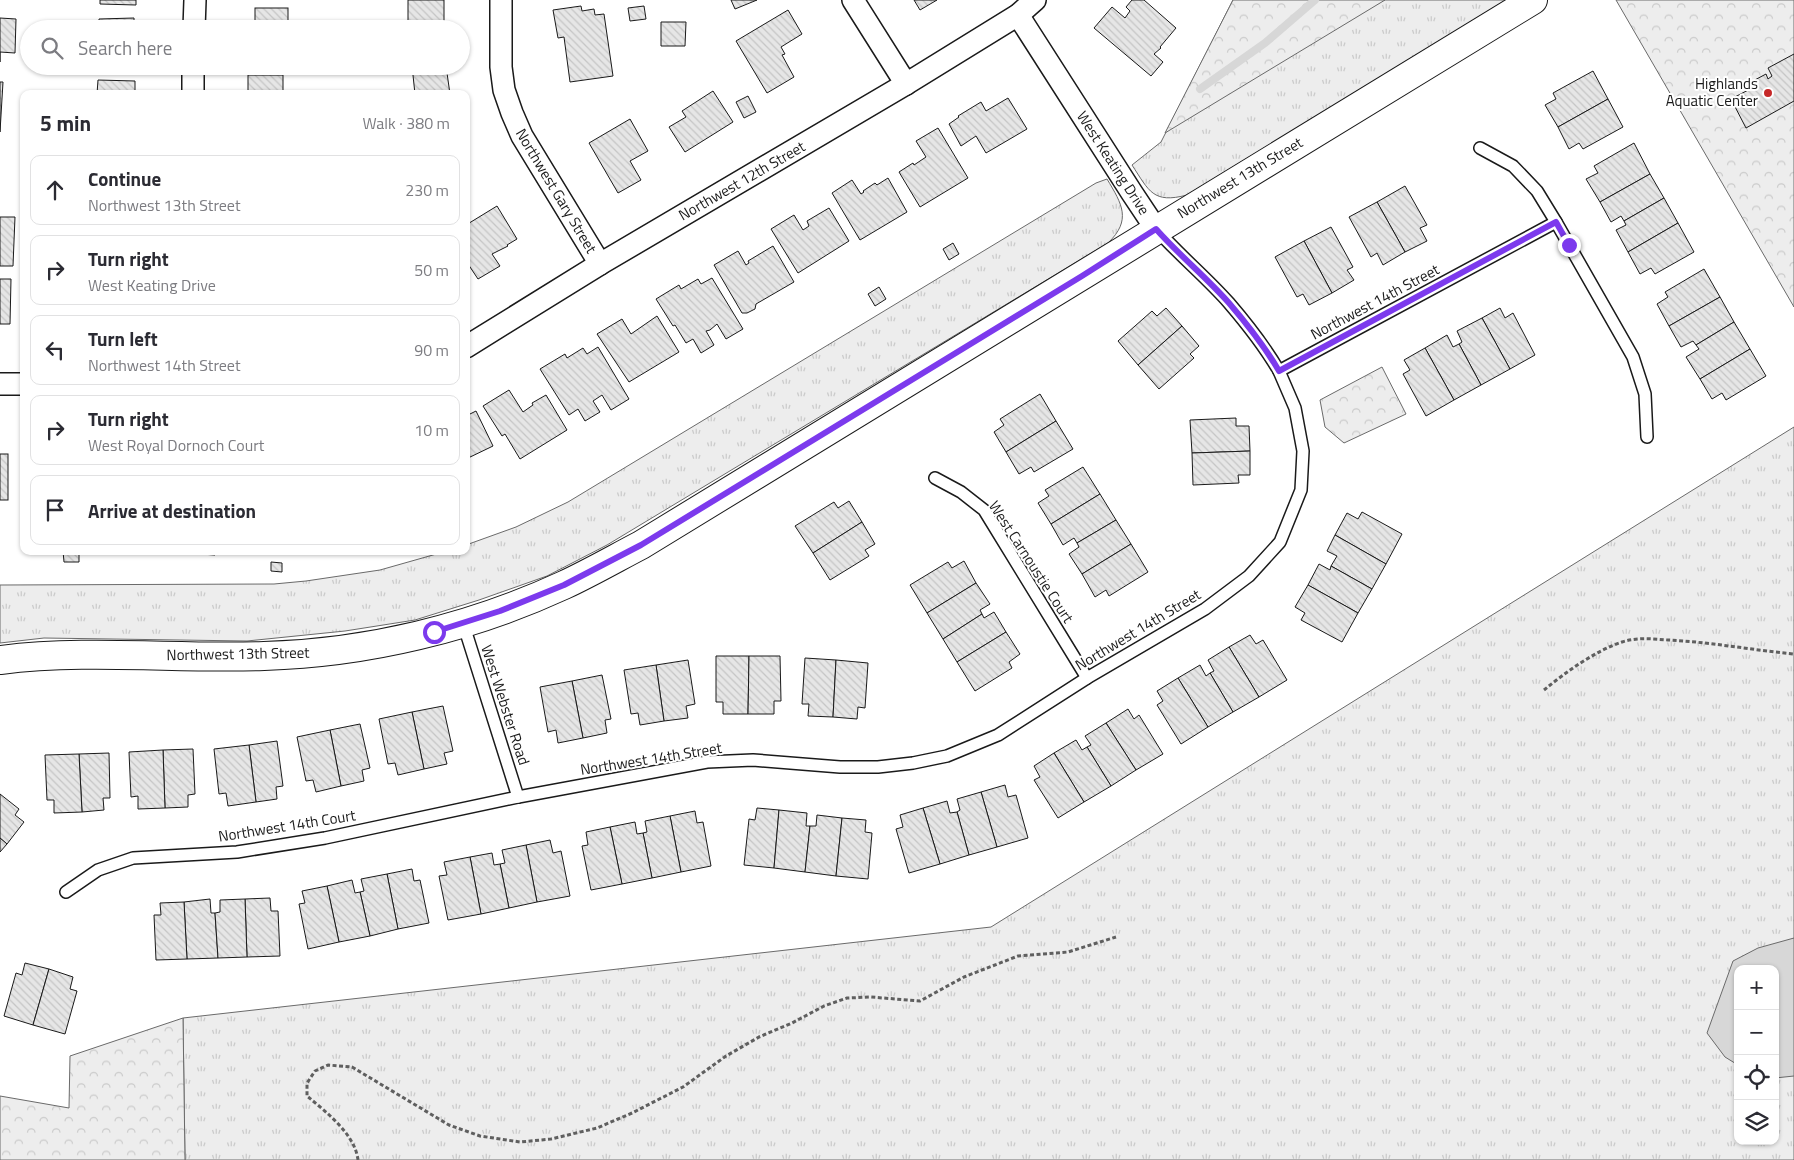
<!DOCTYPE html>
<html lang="en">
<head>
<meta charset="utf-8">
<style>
	body { margin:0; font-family:"Titillium Web",sans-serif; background:#f7f7f7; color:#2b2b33 }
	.controls { position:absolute; right:15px; bottom:15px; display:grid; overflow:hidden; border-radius:10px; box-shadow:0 1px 4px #0004 }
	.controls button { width:45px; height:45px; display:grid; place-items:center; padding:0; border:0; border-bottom:1px solid #e1e1e2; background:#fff; color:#2b2b33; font:25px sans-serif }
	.stop { position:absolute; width:15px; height:15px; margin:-11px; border:4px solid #7c3aed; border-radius:50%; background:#fff }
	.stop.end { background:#7c3aed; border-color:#fff; box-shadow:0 1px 5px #0008 }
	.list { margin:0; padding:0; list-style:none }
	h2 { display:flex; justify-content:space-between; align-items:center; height:65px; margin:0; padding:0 20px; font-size:21px }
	h2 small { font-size:16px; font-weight:400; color:#7c7c81 }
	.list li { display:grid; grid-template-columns:32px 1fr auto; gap:15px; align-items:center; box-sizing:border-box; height:70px; margin:0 10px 10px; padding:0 10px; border:1px solid #e1e1e2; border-radius:10px }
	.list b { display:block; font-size:19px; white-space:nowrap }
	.list p { margin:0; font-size:16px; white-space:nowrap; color:#7c7c81 }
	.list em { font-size:16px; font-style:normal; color:#7c7c81 }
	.icon { flex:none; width:28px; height:28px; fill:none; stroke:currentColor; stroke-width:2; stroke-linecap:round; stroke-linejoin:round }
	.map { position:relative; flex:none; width:1794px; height:1160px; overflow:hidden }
	.search { position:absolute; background:#fff; box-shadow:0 1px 4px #0004; left:20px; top:20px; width:450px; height:55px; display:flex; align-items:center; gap:12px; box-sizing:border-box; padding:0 18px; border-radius:28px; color:#7c7c81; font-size:19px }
	.panel { position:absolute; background:#fff; box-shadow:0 1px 4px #0004; left:20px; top:90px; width:450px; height:465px; border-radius:10px }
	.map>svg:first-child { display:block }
	.grass { fill:url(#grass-tufts); stroke:#6a6a6a; fill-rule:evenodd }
	.park { fill:url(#park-crowns); stroke:#6a6a6a }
	.water { fill:#d7d7d7; stroke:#6a6a6a }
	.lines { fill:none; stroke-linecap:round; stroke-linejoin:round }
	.stream { stroke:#d7d7d7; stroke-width:8 }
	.building { fill:url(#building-back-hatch); stroke:#1a1a1a }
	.service-casing { stroke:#1a1a1a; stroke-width:14 }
	.minor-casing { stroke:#1a1a1a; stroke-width:24 }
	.secondary-casing { stroke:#1a1a1a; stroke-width:30 }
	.path { stroke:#5f5f5f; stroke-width:3; stroke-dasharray:4 2.5; stroke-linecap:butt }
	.service { stroke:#fff; stroke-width:11 }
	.minor { stroke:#fff; stroke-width:21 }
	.secondary { stroke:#fff; stroke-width:28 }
	.route { stroke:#7c3aed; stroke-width:6 }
	.poi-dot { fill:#c62828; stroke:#fff; stroke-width:2 }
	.labels { text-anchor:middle; stroke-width:4; stroke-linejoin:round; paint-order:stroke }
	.poi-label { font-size:15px; fill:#1a1a1a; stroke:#fff; text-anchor:end }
	.street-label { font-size:15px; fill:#1a1a1a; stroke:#fff }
</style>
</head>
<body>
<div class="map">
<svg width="1794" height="1160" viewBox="0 0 1794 1160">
	<defs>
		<pattern id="grass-tufts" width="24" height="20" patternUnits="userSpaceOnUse" patternTransform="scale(1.25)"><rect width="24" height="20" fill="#ededed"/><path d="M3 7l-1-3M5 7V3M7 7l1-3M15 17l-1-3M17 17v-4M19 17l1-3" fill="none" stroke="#cbcbcb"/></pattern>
		<pattern id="park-crowns" width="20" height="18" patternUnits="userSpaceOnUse" patternTransform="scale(1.25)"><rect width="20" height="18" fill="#ededed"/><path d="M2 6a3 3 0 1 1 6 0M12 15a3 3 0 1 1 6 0" fill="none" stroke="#cbcbcb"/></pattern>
		<pattern id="building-back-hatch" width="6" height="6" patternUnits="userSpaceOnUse" patternTransform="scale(1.25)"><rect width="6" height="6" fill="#e6e6e6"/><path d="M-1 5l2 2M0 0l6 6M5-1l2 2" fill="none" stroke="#c5c5c5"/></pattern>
	</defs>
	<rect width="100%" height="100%" fill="#fff"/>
	<g class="grass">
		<path d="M1233,0H1506L1187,195C1153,204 1149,191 1132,165L1161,142Z"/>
		<path d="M1107,179C1122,204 1132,220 1108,243L607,545L547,576L479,600L415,620L345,631L247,641L44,638L0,643V585L274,584L306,581L380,570L447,551H466V545L516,527L568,502L1096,183Z"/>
		<path d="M1794,427V1160H185L183,1018L991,927ZM1738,969H1775V1141H1738Z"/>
	</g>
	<g class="park">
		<path d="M1233,0H1385L1165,133Z"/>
		<path d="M1616,0H1794V307Z"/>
		<path d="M1382,367L1406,414L1344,443L1325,427L1320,400Z"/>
		<path d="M183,1018L185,1160H0V1096L69,1108L70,1056Z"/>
	</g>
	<path class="water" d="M1794,938V1076L1775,1078V969H1738V1065L1725,1057L1707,1033L1733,961L1758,948Z"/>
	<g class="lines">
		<path class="stream" d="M1200,89L1265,43L1315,0"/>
	</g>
	<g class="building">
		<path d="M100,0H136V5L100,4Z"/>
		<rect x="408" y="0" width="36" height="29"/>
		<path d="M731,0H757L735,9Z"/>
		<path d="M914,0H937L920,10Z"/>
		<path d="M1132,0H1144L1176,28L1160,47L1161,48L1154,54L1163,62L1151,76L1094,28L1112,7L1125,18L1130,11L1126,7Z"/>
		<path d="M581,6L582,11L594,9L595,15L604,14L613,76L570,82L564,37L558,38L553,10Z"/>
		<path d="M644,6L646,19L630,21L628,8Z"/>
		<rect x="255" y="8" width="33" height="21"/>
		<path d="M788,10L802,34L781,47L785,54L782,55L794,77L767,93L736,41Z"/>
		<path d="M0,18L16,19L15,53L0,52V62Z"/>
		<path d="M134,18V29H99V19Z"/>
		<path d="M661,22H686L685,46H661Z"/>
		<path d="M1794,54V101L1746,128L1731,99L1754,87L1751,82L1766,74L1768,79L1772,76L1768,68Z"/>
		<path d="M412,66H446L450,94H415Z"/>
		<path d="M1593,71L1608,99L1558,127L1545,105L1556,99L1553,93Z"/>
		<rect x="248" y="75" width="35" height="19"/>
		<path d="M98,80L135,81V94H97Z"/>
		<path d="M0,82H3L0,132Z"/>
		<path d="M713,91L733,122L685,152L669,127L686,117L682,111Z"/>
		<path d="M748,96L756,112L744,118L736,102Z"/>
		<path d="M1008,98L1027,129L986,153L976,136L961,146L949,124L959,117L958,116L981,102L986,111Z"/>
		<path d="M1608,99L1623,127L1583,149L1579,143L1569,149L1558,127Z"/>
		<path d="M630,119L648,151L630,161L641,180L618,193L589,143Z"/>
		<path d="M938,128L968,178L920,207L899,172L913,163L914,165L926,157L916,141Z"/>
		<path d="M1634,143L1650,174L1600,202L1586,179L1598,173L1594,166Z"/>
		<path d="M1650,174L1664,198L1624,221L1621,216L1611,222L1600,202Z"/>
		<path d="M888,178L907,212L860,240L832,193L852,180L861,194L864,192L863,191L875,183L877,185Z"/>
		<path d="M1405,186L1427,225L1420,228L1427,241L1405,252L1377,202Z"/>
		<path d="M1664,198L1678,223L1628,252L1616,230L1626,225L1624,221Z"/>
		<path d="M1377,202L1405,252L1383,265L1377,253L1371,257L1349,217Z"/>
		<path d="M497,206L517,239L507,245L508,246L492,254L500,266L478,279L466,261V225Z"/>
		<path d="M829,208L849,241L798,273L771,229L794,215L803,230L809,226L807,221Z"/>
		<path d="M0,217H15L13,266H0Z"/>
		<path d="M1678,223L1694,252L1655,274L1651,268L1640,274L1628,252Z"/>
		<path d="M1331,227L1353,267L1347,270L1354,280L1332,293L1304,241Z"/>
		<path d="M1304,241L1332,293L1309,305L1303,294L1297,297L1275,257Z"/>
		<path d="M953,243L959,254L949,260L943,249Z"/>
		<path d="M773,246L794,282L756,304L755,309L747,313H742L714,265L738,251L746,265L749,263L748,261Z"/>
		<path d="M1704,269L1720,297L1669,326L1657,304L1668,297L1665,292Z"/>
		<path d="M712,278L743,329L726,339L717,324L710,330L706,331L714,345L701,353L693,339L686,343L675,325L673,326L656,299L679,285L681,289L698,279L701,284Z"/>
		<path d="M0,279H11L10,324H0Z"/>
		<path d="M879,287L886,299L875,306L868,294Z"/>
		<path d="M1720,297L1734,322L1696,345L1693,341L1681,347L1669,326Z"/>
		<path d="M1166,308L1182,326L1138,365L1118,341L1152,311L1157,316Z"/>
		<path d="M1500,308L1505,318L1513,313L1535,355L1510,369L1482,318Z"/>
		<path d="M657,316L679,352L629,382L597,334L622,319L631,334Z"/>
		<path d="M1482,318L1510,369L1481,385L1459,344L1462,342L1457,331Z"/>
		<path d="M1734,322L1750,349L1700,379L1686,357L1699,349L1696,345Z"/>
		<path d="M1182,326L1199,346L1190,354L1194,358L1159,389L1138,365Z"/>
		<path d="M1447,335L1453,347L1459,344L1481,385L1454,400L1425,348Z"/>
		<path d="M598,347L629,399L611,410L602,395L593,401L600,412L585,421L578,409L569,415L540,369L565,354L567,358L583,348L587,354Z"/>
		<path d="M1425,348L1454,400L1426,416L1403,374L1410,370L1404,360Z"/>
		<path d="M1750,349L1766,376L1726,400L1722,393L1712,399L1700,379Z"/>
		<path d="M509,390L523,412L533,405L532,403L546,395L567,430L520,459L505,434L502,436L483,406Z"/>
		<path d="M1040,394L1056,421L1006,452L994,432L1004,425L1000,419Z"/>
		<path d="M476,411L493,446L466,459V416Z"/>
		<path d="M1236,418V426H1249L1250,451L1192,453L1190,420Z"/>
		<path d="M1056,421L1073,449L1034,472L1031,467L1019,474L1006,452Z"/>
		<path d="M1250,451V475H1238L1239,483L1193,485L1192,453Z"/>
		<rect x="0" y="454" width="8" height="46"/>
		<path d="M1083,467L1100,494L1051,524L1038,503L1049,496L1045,490Z"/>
		<path d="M1100,494L1116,520L1077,543L1074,538L1063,545L1051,524Z"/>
		<path d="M849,501L862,522L813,553L795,526L834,502L838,508Z"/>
		<path d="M1362,512L1402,534L1386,564L1335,535L1347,513L1358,519Z"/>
		<path d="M1116,520L1131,544L1082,574L1069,554L1079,547L1077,543Z"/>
		<path d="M862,522L875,544L865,550L869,556L830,580L813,553Z"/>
		<path d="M1335,535L1386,564L1372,589L1331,566L1337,556L1327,551Z"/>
		<path d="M1131,544L1148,572L1109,596L1106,590L1095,597L1082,574Z"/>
		<path d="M63,551H79V562H64Z"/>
		<path d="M202,551H216L215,555L201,554Z"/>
		<path d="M964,561L976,583L927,613L910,585L948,562L952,568Z"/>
		<path d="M271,562L282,563V572L271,571Z"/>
		<path d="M1319,564L1330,570L1331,566L1372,589L1358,613L1308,585Z"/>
		<path d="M976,583L990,604L980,610L982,614L943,639L927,613Z"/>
		<path d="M1308,585L1358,613L1342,642L1301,620L1305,613L1295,607Z"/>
		<path d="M994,612L1006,632L957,662L943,639L982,614L984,618Z"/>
		<path d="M1006,632L1020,654L1009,662L1012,668L975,691L957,662Z"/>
		<path d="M1250,635L1256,644L1263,640L1287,680L1259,697L1229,647Z"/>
		<path d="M1229,647L1259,697L1233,712L1210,673L1214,671L1208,660Z"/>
		<path d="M716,656H749L748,714H723V702H716Z"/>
		<path d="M749,656H780L781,701H774V714H748Z"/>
		<path d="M805,658L836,660L833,717L808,716L809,704H802Z"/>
		<path d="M688,660L695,704L686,706L688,718L664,721L656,665Z"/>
		<path d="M836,660L868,663L865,708L858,707L857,719L833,717Z"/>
		<path d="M656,665L664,721L640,725L638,713L631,714L624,670Z"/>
		<path d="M1200,665L1206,676L1210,673L1233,712L1208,727L1178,678Z"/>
		<path d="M602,675L611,719L605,720L607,733L583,738L572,681Z"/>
		<path d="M1178,678L1208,727L1181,744L1157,705L1163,701L1157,691Z"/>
		<path d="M572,681L583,738L558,743L556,730L548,732L540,687Z"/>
		<path d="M443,706L453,751L444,753L447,764L424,769L412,712Z"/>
		<path d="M1128,709L1134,719L1139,715L1163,754L1136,770L1106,723Z"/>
		<path d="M412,712L424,769L398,775L395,763L388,764L379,719Z"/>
		<path d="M1106,723L1136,770L1111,786L1087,747L1091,745L1085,736Z"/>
		<path d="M360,724L370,768L362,770L364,781L341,786L330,730Z"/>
		<path d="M330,730L341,786L316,792L313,780L306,781L297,737Z"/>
		<path d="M1076,740L1082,750L1087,747L1111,786L1084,802L1054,753Z"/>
		<path d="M277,741L283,786L276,787L277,799L256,802L249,745Z"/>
		<path d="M249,745L256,802L228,806L226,793L219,794L214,749Z"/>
		<path d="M193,749L195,794L188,795V807L165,808L163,750Z"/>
		<path d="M163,750L165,808L138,809V796L131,797L129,752Z"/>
		<path d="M109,753L110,798H103L104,810L82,812L79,754Z"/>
		<path d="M1054,753L1084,802L1058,818L1034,780L1040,777L1034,766Z"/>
		<path d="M79,754L82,812L54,813V800H47L45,755Z"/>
		<path d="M1005,785L1008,797L1016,795L1028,838L997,847L981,792Z"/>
		<path d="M981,792L997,847L969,855L957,812L960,810L957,799Z"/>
		<path d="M0,794L19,809L15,815L24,822L7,844L0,838Z"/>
		<path d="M947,801L950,813L957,812L969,855L940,864L923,808Z"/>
		<path d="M757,808L779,810L774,868L744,865L749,819L755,820Z"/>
		<path d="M923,808L940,864L909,873L896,829L903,827L900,815Z"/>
		<path d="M779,810L807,813L806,826H810L805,872L774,868Z"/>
		<path d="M695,811L697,823L703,822L711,866L681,872L670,816Z"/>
		<path d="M817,815L842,818L836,876L805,872L810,826H816Z"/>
		<path d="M670,816L681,872L652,878L643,833L647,832L645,821Z"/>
		<path d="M842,818L866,820L865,832L872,833L868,879L836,876Z"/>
		<path d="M635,822L637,834L643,833L652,878L622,884L610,827Z"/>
		<path d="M610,827L622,884L591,890L582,846L588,845L586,832Z"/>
		<path d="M0,838L7,844L0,852Z"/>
		<path d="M550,840L553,853L561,851L570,896L537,902L526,845Z"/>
		<path d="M526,845L537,902L509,908L500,864L505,863L502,850Z"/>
		<path d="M492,853L494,865L500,864L509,908L481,914L470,857Z"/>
		<path d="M470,857L481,914L448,920L439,876L447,875L444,862Z"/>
		<path d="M412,869L414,881L420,880L429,923L398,929L387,874Z"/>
		<path d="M387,874L398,929L370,936L360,892L364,891L361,879Z"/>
		<path d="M352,880L355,893L360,892L370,936L339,942L327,886Z"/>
		<path d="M327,886L339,942L308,949L299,904L305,903L302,891Z"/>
		<path d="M270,898L271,911H278L280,956L247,957L245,899Z"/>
		<path d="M210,899L211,913H215L218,958L187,959L184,902Z"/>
		<path d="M245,899L247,957L218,958L215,913L220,912V900Z"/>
		<path d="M184,902L187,959L156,960L154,915H161L160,903Z"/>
		<path d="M25,963L49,969L33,1025L4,1016L16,973L22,975Z"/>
		<path d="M49,969L73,977L70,989L77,991L65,1034L33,1025Z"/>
	</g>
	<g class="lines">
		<defs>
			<g id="service">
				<path d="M1480,148L1513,166L1537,191L1556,222L1633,357L1645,394L1647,437"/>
				<path d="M1156,229C1179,255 1206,277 1229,303C1247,324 1265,347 1279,371"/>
				<path d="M935,478L961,492L984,510L1087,678"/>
				<path d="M463,623L518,797"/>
				<path d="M66,892L98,870L133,858L237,852L325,838L518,797L707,762L753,760L840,767H878L913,763L947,756L998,735L1087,678L1205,609L1249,576L1280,542L1301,490L1303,451L1295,408L1279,371L1556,222"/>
			</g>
			<g id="minor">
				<path d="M501,0V67L504,90L512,113L522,136L600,264"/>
				<path d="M853,0L906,84"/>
				<path d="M1018,15L1132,193L1156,229"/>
				<path d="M194,29L195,0"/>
				<path d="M193,94V66"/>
				<path d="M466,347L600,264L906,84L1018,15L1035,0"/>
				<path d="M0,384H24"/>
			</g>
			<path id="secondary" d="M0,660C88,649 176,659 264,656C367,653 471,628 564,585C590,573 616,558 641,545L1533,0"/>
		</defs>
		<use href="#service" class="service-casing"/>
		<use href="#minor" class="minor-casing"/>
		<use href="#secondary" class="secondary-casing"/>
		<g class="path">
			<path d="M1544,690C1566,672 1595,651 1622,642C1637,637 1653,639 1668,640C1710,642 1752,650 1794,654"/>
			<path d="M358,1160C355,1134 326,1112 307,1096V1083L315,1071L328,1065L352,1067L449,1125L480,1136L520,1142L551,1139L597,1128L632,1113L683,1087L726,1056L759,1037L792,1023L824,1006L847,998L871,997L920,1001L964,977L1018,956L1068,952L1116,937"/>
		</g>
		<use href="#service" class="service"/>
		<use href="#minor" class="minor"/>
		<use href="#secondary" class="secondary"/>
	</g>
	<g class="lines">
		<path class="route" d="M434,632L500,611L564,585L641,545L1082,276L1156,229C1179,255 1206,277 1229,303C1247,324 1265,347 1279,371L1556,222L1569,245"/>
	</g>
	<circle class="poi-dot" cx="1768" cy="93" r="5"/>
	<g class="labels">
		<g class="poi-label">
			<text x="1758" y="89">Highlands<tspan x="1758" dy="17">Aquatic Center</tspan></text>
		</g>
		<g class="street-label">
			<text transform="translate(1113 163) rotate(57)" y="5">West Keating Drive</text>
			<text transform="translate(1240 178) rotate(-31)" y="5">Northwest 13th Street</text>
			<text transform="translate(742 181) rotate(-30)" y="5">Northwest 12th Street</text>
			<text transform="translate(556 191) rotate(59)" y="5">Northwest Gary Street</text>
			<text transform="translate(1375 302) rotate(-28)" y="5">Northwest 14th Street</text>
			<text transform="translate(1031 562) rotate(57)" y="5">West Carnoustie Court</text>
			<text transform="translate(1138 630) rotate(-31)" y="5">Northwest 14th Street</text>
			<text transform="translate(238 654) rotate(-1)" y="5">Northwest 13th Street</text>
			<text transform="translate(505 705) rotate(72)" y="5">West Webster Road</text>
			<text transform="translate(651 759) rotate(-9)" y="5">Northwest 14th Street</text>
			<text transform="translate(287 826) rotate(-9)" y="5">Northwest 14th Court</text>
		</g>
	</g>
</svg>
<div class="controls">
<button>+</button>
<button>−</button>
<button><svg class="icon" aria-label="locate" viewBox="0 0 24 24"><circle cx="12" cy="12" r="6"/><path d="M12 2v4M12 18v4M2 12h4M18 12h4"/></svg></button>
<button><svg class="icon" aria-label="layers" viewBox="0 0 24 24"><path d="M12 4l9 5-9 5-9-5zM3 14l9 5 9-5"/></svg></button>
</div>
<div class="stop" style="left:434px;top:632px"></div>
<div class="stop end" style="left:1569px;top:245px"></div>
<div class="search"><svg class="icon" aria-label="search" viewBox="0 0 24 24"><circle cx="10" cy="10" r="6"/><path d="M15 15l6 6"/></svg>Search here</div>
<section class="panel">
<h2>5 min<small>Walk · 380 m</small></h2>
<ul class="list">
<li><svg class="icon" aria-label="ahead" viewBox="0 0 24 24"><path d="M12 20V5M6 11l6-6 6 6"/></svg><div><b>Continue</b><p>Northwest 13th Street</p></div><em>230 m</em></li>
<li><svg class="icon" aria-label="right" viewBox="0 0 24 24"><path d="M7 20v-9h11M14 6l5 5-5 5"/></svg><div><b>Turn right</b><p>West Keating Drive</p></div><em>50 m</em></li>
<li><svg class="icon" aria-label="left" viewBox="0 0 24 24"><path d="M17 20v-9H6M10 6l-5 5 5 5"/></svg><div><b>Turn left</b><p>Northwest 14th Street</p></div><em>90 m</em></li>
<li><svg class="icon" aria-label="right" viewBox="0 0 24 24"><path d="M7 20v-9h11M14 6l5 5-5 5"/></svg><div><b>Turn right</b><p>West Royal Dornoch Court</p></div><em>10 m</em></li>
<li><svg class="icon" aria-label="arrive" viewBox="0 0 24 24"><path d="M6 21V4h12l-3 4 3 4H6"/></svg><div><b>Arrive at destination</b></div></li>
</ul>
</section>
</div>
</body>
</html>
